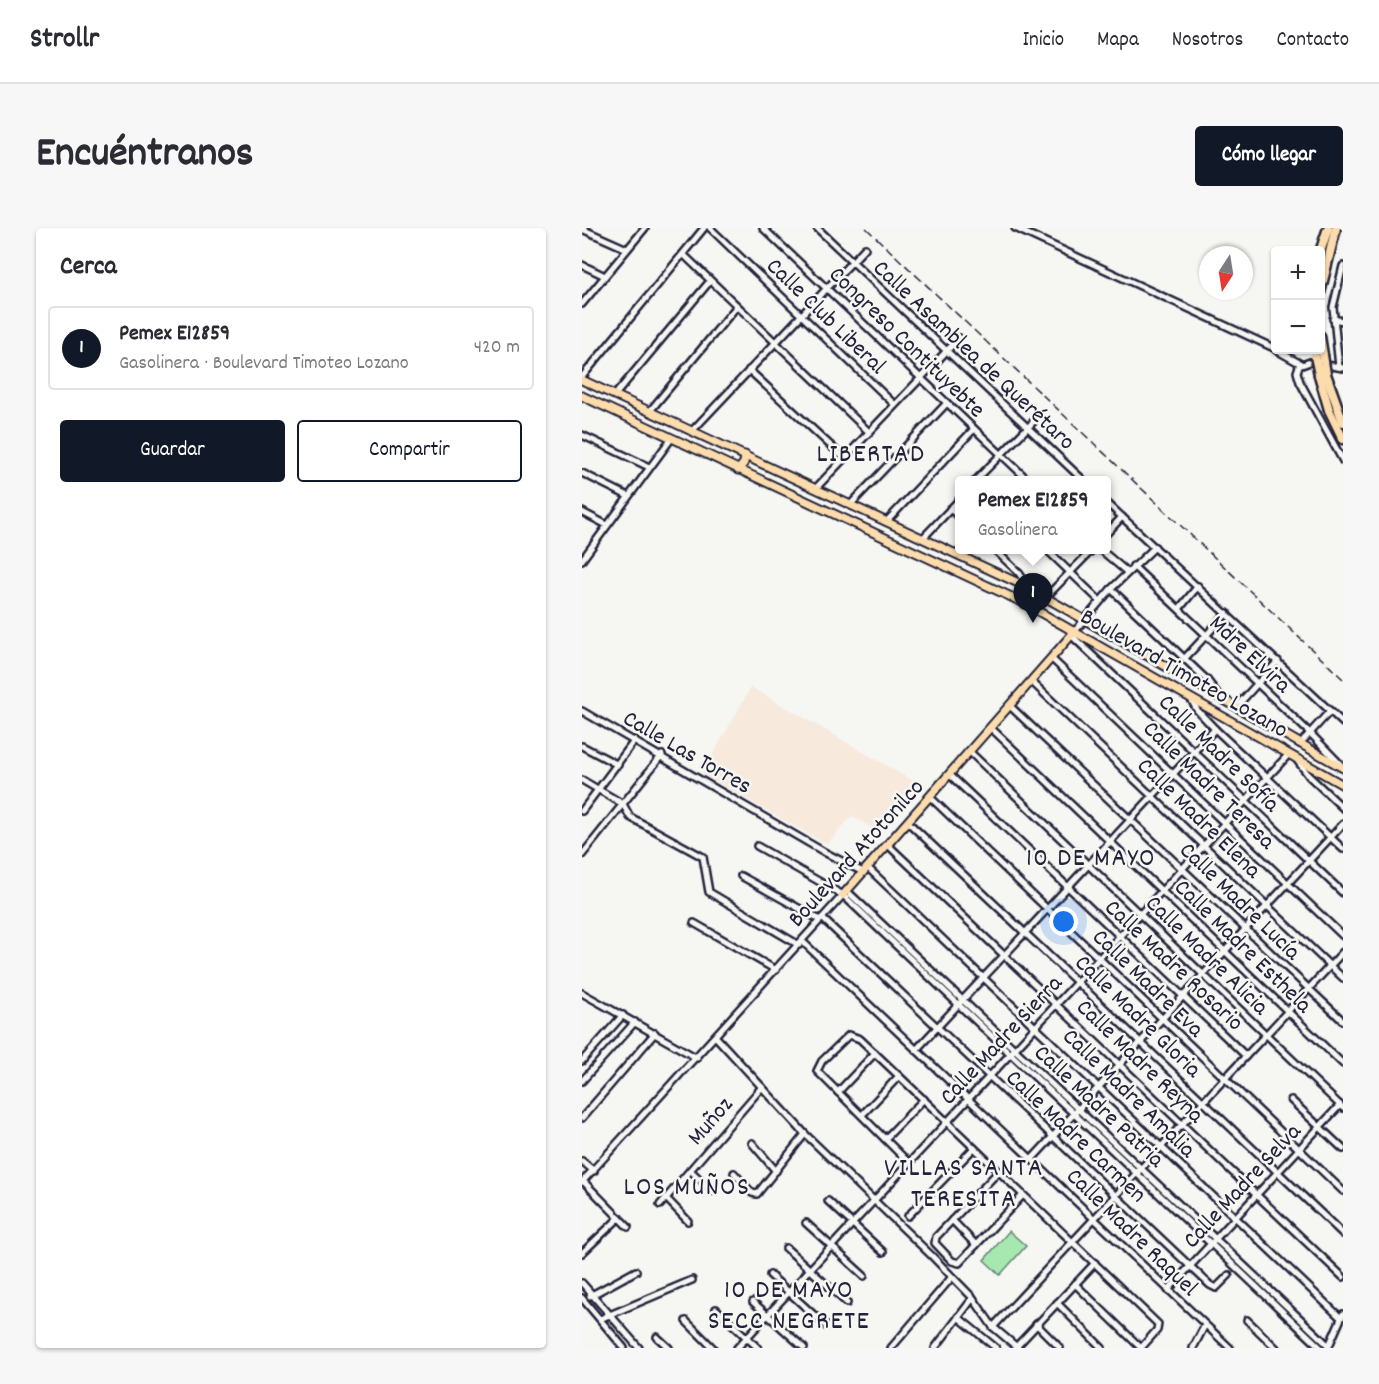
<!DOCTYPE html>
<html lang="es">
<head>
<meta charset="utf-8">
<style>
	body { margin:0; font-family:Dekko,sans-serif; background:#f7f7f7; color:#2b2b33 }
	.controls { position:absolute; right:18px; top:18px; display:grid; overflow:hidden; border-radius:6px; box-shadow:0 2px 4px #0004 }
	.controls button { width:54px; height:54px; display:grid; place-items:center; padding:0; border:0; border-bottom:2px solid #e1e1e2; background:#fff; color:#2b2b33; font:30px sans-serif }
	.compass { position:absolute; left:617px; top:18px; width:54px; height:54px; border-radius:50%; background:#fff; box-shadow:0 2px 4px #0004; rotate:192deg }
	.you { position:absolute; left:482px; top:694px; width:21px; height:21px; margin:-15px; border:4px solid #fff; border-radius:50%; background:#1a73e8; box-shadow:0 0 0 9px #1a73e833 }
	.badge { display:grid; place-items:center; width:39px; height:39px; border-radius:50%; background:#111827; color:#fff; font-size:20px; font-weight:700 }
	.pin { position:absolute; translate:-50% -50px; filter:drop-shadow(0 2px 3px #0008) }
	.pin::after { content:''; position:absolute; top:32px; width:21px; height:18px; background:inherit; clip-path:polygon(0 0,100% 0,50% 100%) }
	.popup { position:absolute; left:373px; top:248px; width:156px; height:78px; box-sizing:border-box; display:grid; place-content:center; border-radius:6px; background:#fff; filter:drop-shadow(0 2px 4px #0005); font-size:20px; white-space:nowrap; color:#7c7c81 }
	.popup b { font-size:22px; color:#2b2b33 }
	.popup::after { content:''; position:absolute; left:50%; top:100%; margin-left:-12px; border:12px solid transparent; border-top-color:#fff }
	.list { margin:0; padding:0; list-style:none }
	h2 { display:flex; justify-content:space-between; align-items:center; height:78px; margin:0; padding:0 24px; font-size:26px }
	h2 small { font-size:20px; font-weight:400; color:#7c7c81 }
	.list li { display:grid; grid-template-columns:39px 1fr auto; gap:18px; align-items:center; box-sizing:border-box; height:84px; margin:0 12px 12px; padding:0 12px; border:2px solid #e1e1e2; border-radius:6px }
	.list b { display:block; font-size:22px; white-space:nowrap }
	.list p { margin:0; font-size:20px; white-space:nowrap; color:#7c7c81 }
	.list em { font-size:20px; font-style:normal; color:#7c7c81 }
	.actions { display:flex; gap:12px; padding:18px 24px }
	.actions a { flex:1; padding:14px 0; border:2px solid #111827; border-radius:6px; text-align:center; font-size:21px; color:#111827 }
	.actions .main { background:#111827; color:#fff }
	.map { position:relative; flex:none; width:761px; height:1120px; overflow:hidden; border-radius:6px }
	header { display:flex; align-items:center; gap:36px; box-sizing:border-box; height:84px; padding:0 30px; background:#fff; border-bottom:2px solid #e1e1e2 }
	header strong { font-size:28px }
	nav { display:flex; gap:33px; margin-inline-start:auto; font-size:21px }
	.intro { display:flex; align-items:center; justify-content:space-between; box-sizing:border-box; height:144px; padding:0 36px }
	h1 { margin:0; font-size:42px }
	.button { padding:15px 27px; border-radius:6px; background:#111827; color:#fff; font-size:21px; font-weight:700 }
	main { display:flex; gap:36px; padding:0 36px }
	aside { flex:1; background:#fff; border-radius:6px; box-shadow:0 2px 4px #0004 }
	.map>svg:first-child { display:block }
	.built { fill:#f8e9dd }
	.garden { fill:#a7e7b0; stroke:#648476; stroke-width:1.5 }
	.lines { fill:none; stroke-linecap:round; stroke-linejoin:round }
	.minor-casing { stroke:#22223b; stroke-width:10 }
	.major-casing { stroke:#22223b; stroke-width:11 }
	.highway-casing { stroke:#22223b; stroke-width:13 }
	.minor { stroke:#f6f6f2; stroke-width:5 }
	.major { stroke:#fcdcac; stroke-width:7 }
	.highway { stroke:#fcdcac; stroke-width:8 }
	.rail { stroke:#22223b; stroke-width:1.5; stroke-dasharray:9 4.5; stroke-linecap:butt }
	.highway-bridge-casing { stroke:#22223b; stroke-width:13; stroke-linecap:butt }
	.highway-bridge { stroke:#fcdcac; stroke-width:8 }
	.labels { text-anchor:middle; stroke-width:5; stroke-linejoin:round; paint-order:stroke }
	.street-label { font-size:24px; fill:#22223b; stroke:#f6f6f2 }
	.quarter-label { font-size:27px; letter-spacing:1.5px; fill:#22223b; stroke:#f6f6f2 }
</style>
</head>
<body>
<header>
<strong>Strollr</strong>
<nav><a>Inicio</a><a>Mapa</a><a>Nosotros</a><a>Contacto</a></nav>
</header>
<div class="intro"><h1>Encuéntranos</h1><a class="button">Cómo llegar</a></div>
<main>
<aside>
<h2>Cerca<small></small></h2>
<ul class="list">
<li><span class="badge">1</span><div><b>Pemex E12859</b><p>Gasolinera · Boulevard Timoteo Lozano</p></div><em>420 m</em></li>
</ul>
<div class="actions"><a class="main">Guardar</a><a>Compartir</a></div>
</aside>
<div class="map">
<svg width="761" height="1120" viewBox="0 0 761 1120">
	<rect width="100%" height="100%" fill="#f6f6f2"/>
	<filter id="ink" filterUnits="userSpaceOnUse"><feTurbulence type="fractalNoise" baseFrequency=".0167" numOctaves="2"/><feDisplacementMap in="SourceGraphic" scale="12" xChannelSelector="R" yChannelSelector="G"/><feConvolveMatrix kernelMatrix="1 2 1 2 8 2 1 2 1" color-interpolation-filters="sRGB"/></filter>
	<g filter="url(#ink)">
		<path class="built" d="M169,459L338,557L296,603L270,588L245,616L120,546Z"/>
		<path class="garden" d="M427,1003L444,1018L418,1047L402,1032Z"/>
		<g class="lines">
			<defs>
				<g id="minor">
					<path d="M128,0L312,176"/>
					<path d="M181,0L446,252"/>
					<path d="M235,0L501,252"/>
					<path d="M433,0L694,121"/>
					<path d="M0,1L45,21"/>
					<path d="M101,26L286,203"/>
					<path d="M0,37L23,48"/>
					<path d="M0,76L63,0"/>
					<path d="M751,91L761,93"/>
					<path d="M694,122L719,136"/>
					<path d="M757,139L751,79L761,38"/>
					<path d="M761,140L728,134L717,138L715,144L718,154L761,233"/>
					<path d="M167,142L262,230"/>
					<path d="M0,149L122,0"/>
					<path d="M33,167L128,53"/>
					<path d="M68,183L155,78"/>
					<path d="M110,203L283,20"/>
					<path d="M0,207L67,239"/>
					<path d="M0,245L46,268"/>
					<path d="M394,252L457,188"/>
					<path d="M234,260L377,110"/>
					<path d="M524,274L761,495"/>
					<path d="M269,276L365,175"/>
					<path d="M368,281L378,289"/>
					<path d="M0,284L25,297"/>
					<path d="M305,293L392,201"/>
					<path d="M524,306L540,289"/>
					<path d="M341,310L378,271"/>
					<path d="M413,322L437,345L447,360"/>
					<path d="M465,322L518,373"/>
					<path d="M519,322L545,344"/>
					<path d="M0,332L89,211"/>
					<path d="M551,338L728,505L760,538"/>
					<path d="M529,361L625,452L638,469"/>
					<path d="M464,369L510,322"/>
					<path d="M597,381L616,358"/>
					<path d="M493,403L529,361L573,319"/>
					<path d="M490,408L761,665"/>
					<path d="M603,430L645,385"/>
					<path d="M470,431L761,708"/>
					<path d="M450,454L761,750"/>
					<path d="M609,471L615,482L633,501L761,621"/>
					<path d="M428,478L761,793"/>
					<path d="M655,478L696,433"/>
					<path d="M0,483L244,625L281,644"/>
					<path d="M409,500L761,836"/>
					<path d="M718,516L748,483"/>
					<path d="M0,518L36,537"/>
					<path d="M388,524L761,880"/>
					<path d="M715,532L727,548L761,580"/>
					<path d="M368,547L664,828"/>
					<path d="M0,552L41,576L48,589L121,629L127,664L217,717"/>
					<path d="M348,569L761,963"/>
					<path d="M0,583L53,512"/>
					<path d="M327,595L761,1006"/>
					<path d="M306,617L761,1049"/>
					<path d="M175,618L261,667L739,1120"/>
					<path d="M0,627L80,527"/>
					<path d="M285,639L759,1090"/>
					<path d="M159,648L238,692"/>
					<path d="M265,663L747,1118"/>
					<path d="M240,690L628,1057L634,1060L647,1047"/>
					<path d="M112,695L194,742"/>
					<path d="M220,713L648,1120"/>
					<path d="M0,765L115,830"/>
					<path d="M134,809L223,906L350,1028L391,1070L411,1099L436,1120"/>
					<path d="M334,822L633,501"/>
					<path d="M0,833L41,787"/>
					<path d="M0,853L53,794"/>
					<path d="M256,864L293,825"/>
					<path d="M709,872L761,921"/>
					<path d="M280,887L317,848"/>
					<path d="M0,890L73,805"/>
					<path d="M303,911L342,871"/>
					<path d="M170,915L194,943"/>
					<path d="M450,931L761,596"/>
					<path d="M0,933L12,943"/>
					<path d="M327,935L235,843L240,833L267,807L278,811L317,848L576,1096L575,1102L559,1120"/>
					<path d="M108,942L130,963"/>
					<path d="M417,943L354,1009L353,1015L370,1033L377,1035L441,967"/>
					<path d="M152,945L170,965L175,966L223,906"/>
					<path d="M1,953L46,999"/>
					<path d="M0,954L261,667"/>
					<path d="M84,970L106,993"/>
					<path d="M246,973L301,1024"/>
					<path d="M78,977L180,859"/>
					<path d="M326,988L392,920"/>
					<path d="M370,992L394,1017"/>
					<path d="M224,995L282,1048"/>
					<path d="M204,1020L265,1075"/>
					<path d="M0,1025L37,990"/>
					<path d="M188,1047L244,1098"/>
					<path d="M0,1055L57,1120"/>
					<path d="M493,1056L559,1120"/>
					<path d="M586,1062L758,877"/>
					<path d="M8,1068L54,1043"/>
					<path d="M0,1070L42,1120"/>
					<path d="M171,1074L222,1120"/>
					<path d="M475,1075L520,1120"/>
					<path d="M134,1081L176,1120"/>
					<path d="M376,1089L414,1120"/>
					<path d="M18,1091L110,1052"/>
					<path d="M665,1092L694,1120"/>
					<path d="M104,1093L131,1120"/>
					<path d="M454,1096L478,1120"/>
					<path d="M411,1099L761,724"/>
					<path d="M75,1109L87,1120"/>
					<path d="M434,1119L513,1035"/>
					<path d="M155,1120L707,526"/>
					<path d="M309,1120L370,1049"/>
					<path d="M353,1120L391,1070"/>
					<path d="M611,1120L623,1097"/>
					<path d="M746,1120L761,1086"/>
				</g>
				<g id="major">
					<path d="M0,152L447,360L761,540"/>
					<path d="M0,168L440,374L761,557"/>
					<path d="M156,242L162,235L163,227"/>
					<path d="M261,667L493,403"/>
				</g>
				<g id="highway">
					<path d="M738,24L746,0"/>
					<path d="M738,65L754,0"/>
					<path d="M738,108L741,127"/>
					<path d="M744,146L761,194"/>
					<path d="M737,147L747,182L761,211"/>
				</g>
			</defs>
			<use href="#minor" class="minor-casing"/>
			<use href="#major" class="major-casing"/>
			<use href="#highway" class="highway-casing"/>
			<use href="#minor" class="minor"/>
			<use href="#major" class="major"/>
			<use href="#highway" class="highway"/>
			<path class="rail" d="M284,0L761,451"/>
			<defs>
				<g id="highway-bridge">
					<path d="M741,127L744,146"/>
					<path d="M733,128L737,147"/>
				</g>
			</defs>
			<use href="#highway-bridge" class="highway-bridge-casing"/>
			<use href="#highway-bridge" class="highway-bridge"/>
		</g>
	</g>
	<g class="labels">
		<g class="street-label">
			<text transform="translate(245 87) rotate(44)" y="8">Calle Club Liberal</text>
			<text transform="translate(326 113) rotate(44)" y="8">Congreso Contituyebte</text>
			<text transform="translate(393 126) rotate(43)" y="8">Calle Asamblea de Querétaro</text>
			<text transform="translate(669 425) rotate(43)" y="8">Mdre Elvira</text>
			<text transform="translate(603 444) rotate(30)" y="8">Boulevard Timoteo Lozano</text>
			<text transform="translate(106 523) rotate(30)" y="8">Calle Las Torres</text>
			<text transform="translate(638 524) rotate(44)" y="8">Calle Madre Sofía</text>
			<text transform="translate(628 556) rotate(44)" y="8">Calle Madre Teresa</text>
			<text transform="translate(618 589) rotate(44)" y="8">Calle Madre Elena</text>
			<text transform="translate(273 624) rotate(-48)" y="8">Boulevard Atotonilco</text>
			<text transform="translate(659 672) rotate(44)" y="8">Calle Madre Lucía</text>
			<text transform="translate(662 717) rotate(44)" y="8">Calle Madre Esthela</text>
			<text transform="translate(626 726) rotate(44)" y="8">Calle Madre Alicia</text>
			<text transform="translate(593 736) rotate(43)" y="8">Calle Madre Rosario</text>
			<text transform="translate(567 754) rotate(44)" y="8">Calle Madre Eva</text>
			<text transform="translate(557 787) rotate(44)" y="8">Calle Madre Gloria</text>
			<text transform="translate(418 811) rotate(-47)" y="8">Calle Madre Sierra</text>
			<text transform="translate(559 832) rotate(44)" y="8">Calle Madre Reyna</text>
			<text transform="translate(548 864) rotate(44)" y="8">Calle Madre Amalia</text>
			<text transform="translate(518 877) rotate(43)" y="8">Calle Madre Patria</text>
			<text transform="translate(127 892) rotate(-49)" y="8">Muñoz</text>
			<text transform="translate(495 907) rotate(43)" y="8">Calle Madre Carmen</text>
			<text transform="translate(659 957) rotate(-47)" y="8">Calle Madre Selva</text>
			<text transform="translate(551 1003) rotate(44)" y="8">Calle Madre Raquel</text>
		</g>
		<g class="quarter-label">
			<text x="289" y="233">LIBERTAD</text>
			<text x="509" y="637">10 DE MAYO</text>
			<text x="382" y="947">VILLAS SANTA<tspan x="382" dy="31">TERESITA</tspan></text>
			<text x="105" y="966">LOS MUÑOS</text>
			<text x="207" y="1069">10 DE MAYO<tspan x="207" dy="31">SECC NEGRETE</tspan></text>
		</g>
	</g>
</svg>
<div class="controls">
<button>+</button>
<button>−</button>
</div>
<svg class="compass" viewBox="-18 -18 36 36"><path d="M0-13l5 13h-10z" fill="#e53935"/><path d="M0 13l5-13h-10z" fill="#7c7c81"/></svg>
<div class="you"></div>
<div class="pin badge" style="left:451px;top:395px">1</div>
<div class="popup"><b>Pemex E12859</b>Gasolinera</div>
</div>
</main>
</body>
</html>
